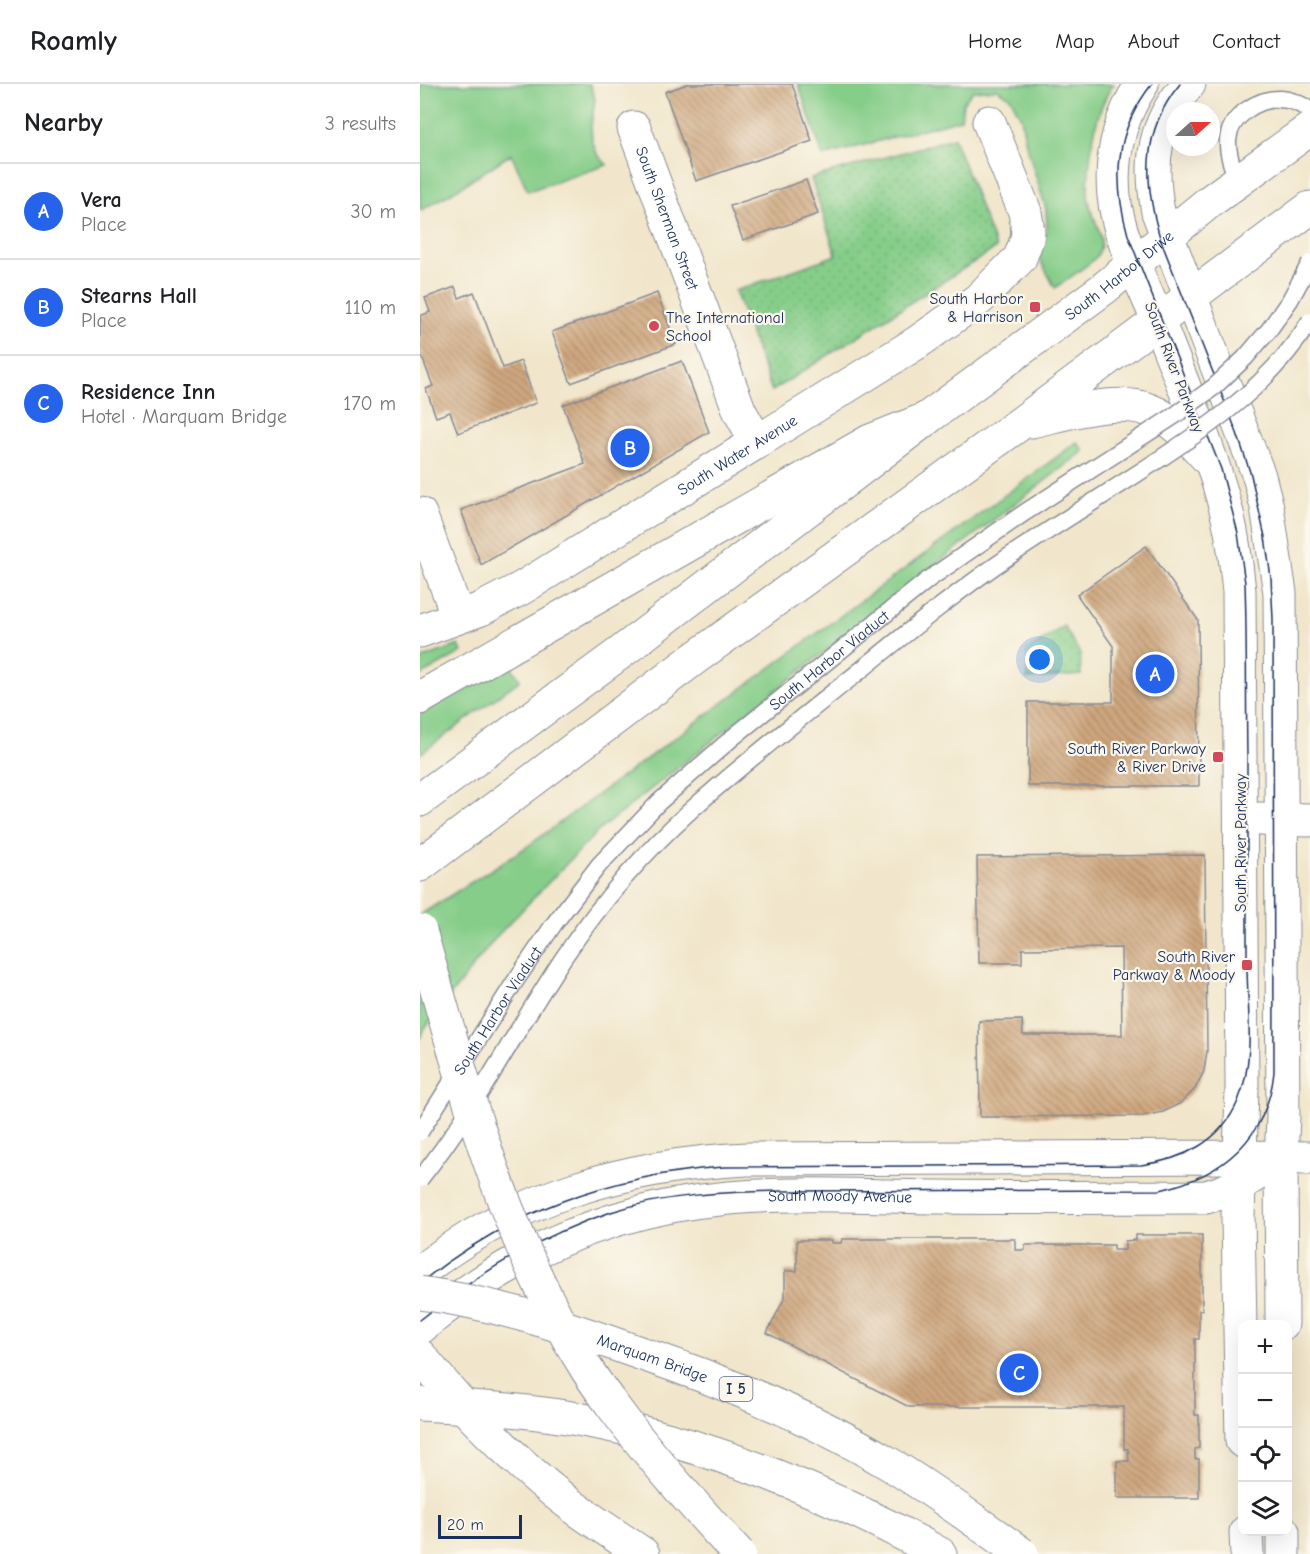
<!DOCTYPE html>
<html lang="en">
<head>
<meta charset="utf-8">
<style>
	body { margin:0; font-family:"Comic Neue",sans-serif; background:#f2f2f2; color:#202124 }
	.controls { position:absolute; right:18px; bottom:18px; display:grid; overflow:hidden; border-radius:12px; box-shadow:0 6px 24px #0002 }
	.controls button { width:54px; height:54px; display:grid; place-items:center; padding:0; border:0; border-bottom:2px solid #e0e0e0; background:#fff; color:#202124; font:30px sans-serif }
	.compass { position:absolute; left:746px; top:18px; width:54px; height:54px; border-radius:50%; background:#fff; box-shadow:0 6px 24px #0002; rotate:69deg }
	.scale { position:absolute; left:18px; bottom:15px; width:84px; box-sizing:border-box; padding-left:6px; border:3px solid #1b2f5e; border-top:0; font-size:16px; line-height:21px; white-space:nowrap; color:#1b2f5e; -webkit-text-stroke:4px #fbf7ec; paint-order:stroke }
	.you { position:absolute; left:620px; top:576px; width:21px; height:21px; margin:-15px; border:4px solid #fff; border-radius:50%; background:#1a73e8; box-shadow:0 0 0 9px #1a73e833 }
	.badge { display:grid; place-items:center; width:39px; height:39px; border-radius:50%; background:#2563eb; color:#fff; font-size:20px; font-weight:700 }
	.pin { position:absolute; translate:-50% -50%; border:3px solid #fff; box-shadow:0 2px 6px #0006 }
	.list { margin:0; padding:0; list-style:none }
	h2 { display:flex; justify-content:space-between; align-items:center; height:78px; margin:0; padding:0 24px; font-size:26px }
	h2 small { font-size:20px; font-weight:400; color:#757577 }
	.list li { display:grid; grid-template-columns:39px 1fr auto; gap:18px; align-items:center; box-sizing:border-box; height:96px; padding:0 24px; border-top:2px solid #e0e0e0 }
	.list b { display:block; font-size:22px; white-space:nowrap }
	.list p { margin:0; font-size:20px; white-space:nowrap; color:#757577 }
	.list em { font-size:20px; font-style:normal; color:#757577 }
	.icon { flex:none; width:33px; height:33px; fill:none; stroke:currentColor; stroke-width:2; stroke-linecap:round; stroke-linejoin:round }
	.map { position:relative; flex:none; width:890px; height:1470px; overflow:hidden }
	header { display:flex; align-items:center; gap:36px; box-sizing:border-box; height:84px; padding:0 30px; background:#fff; border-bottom:2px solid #e0e0e0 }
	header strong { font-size:28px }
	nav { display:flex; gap:33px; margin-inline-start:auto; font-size:21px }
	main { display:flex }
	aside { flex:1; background:#fff }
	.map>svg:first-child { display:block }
	.grass { fill:#86cd89; stroke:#507e74; stroke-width:1.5 }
	.park { fill:url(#park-dots); stroke:#507e74; stroke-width:1.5 }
	.building { fill:url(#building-back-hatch) }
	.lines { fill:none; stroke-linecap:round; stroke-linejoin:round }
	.service-casing { stroke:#868a94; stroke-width:19 }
	.minor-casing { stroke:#868a94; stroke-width:35 }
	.tertiary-casing { stroke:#868a94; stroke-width:35 }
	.primary-casing { stroke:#868a94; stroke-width:35 }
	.motorway-casing { stroke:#868a94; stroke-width:35 }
	.service { stroke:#fff; stroke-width:16 }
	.minor { stroke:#fff; stroke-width:33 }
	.tertiary { stroke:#fff; stroke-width:33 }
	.primary { stroke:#fff; stroke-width:33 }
	.motorway { stroke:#fff; stroke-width:33 }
	.tram { stroke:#1b2f5e; stroke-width:1.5 }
	.service-bridge-casing { stroke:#868a94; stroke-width:19; stroke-linecap:butt }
	.motorway-bridge-casing { stroke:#868a94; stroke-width:35; stroke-linecap:butt }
	.service-bridge { stroke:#fff; stroke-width:16 }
	.motorway-bridge { stroke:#fff; stroke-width:33 }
	.poi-dot { fill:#d1495b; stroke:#fbf7ec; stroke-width:2 }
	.labels { text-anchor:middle; stroke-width:4.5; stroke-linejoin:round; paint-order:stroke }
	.shield { fill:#fbf7ec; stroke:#5e6b89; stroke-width:1.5 }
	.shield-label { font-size:15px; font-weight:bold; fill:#1b2f5e }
	.street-label { font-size:16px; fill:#1b2f5e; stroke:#fbf7ec }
	.poi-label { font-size:16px; fill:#1b2f5e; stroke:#fbf7ec; text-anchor:end }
</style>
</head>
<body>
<header>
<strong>Roamly</strong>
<nav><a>Home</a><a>Map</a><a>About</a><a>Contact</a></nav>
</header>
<main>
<aside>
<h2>Nearby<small>3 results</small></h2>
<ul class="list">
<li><span class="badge">A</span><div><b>Vera</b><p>Place</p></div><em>30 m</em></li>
<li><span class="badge">B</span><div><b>Stearns Hall</b><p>Place</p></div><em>110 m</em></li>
<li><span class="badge">C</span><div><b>Residence Inn</b><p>Hotel · Marquam Bridge</p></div><em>170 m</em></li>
</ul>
</aside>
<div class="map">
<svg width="890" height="1470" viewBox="0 0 890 1470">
	<defs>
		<pattern id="park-dots" width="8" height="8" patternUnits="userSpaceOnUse" patternTransform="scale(1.5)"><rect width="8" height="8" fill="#86cd89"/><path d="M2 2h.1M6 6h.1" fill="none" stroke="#73b079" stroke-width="1.8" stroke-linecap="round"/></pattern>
		<pattern id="building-back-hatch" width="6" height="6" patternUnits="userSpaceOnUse" patternTransform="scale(1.5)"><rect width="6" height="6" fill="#cfa77e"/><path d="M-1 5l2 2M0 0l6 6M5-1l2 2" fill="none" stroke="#a7886a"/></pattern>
	</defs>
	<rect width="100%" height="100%" fill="#fbf7ec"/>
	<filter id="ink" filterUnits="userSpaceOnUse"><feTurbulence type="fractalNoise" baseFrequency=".0167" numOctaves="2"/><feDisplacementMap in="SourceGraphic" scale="12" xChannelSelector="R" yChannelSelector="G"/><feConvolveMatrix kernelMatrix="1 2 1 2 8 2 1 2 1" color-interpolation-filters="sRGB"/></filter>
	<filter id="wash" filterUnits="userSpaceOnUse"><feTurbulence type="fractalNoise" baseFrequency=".008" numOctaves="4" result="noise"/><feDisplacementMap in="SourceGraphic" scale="24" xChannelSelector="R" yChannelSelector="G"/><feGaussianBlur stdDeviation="1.35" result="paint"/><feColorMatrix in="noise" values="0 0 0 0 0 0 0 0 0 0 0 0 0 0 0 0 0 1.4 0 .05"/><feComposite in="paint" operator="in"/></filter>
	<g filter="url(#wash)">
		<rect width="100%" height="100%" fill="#f1e6cb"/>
		<g class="grass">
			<path d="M0,0H170L175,15L171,42L172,56L177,70L187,81L108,107L91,70L36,106L0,127Z"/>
			<path d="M378,0H694C674,24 668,80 668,111C668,131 691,154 676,173C668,182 646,196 635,204L618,172L627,146L626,125L606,60L601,34L590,13L577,5L553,7L543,19L541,35L403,72Z"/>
			<path d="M657,358L664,367L507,487L178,747L77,852L5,944L0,955V831L108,762Z"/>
			<path d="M39,561L42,568L0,592V575Z"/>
			<path d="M88,577L100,596L0,670V629Z"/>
		</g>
		<g class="park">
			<path d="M534,54L576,164L352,307L315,207L416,171L391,94Z"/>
			<path d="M644,542L660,570L661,591L607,595V567Z"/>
		</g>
		<g id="blocks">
			<g class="building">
				<path d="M267,0H372L392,57L276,97L245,8Z"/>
				<path d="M386,96L398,130L323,156L310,122Z"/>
				<path d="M35,203L39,214L54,208L83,284L101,277L116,319L38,349L30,328L16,333L6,305L13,302L0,268V232L10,228L5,214Z"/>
				<path d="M237,209L256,260L151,299L132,248Z"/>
				<path d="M262,277L289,348L61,481L41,426L165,380L143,321Z"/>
				<path d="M726,462L778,536L779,702H608V618H693V562L657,511Z"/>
				<path d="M785,771L787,967L784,987L775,1005L761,1019L743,1028L723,1032L560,1033L559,937L602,936L603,951H702L701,864L602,865V879H559L557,773Z"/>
				<path d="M716,1151H782V1226H779V1255H775V1331H779V1364L775,1365V1375H779V1414H697V1377H709L708,1365H704V1323H489L347,1249L365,1213V1187H377V1156H412V1159H421L422,1155H595V1166H605V1161H694V1166H705V1157L716,1156Z"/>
			</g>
		</g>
	</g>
	<g filter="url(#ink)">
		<use href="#blocks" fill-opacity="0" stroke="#868a94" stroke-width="1.5"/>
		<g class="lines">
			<defs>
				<path id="service" d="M817,97C813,84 807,70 808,56C810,32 837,15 859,15C871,15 880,20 890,26"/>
				<g id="minor">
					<path id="s1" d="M214,44L320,328L337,358"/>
					<path d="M0,430L38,533"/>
					<path id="s2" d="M0,547L61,525L102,504L498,258L559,215L600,174L607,155L608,147L605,128L569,38"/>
					<path d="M861,1074L862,1240"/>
					<path d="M822,1357L818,1133L820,1073L890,1074"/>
					<path d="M826,1448L827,1470"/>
					<path d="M863,1448V1470"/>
				</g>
				<g id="tertiary">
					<path d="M840,735L890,736"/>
					<path d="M0,1188C96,1112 206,1081 327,1075L820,1073L822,1005L819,507C816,479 813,450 805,422C788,359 762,298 738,237C723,199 698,154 694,112C690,71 699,35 722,0"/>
					<path id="s3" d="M0,1244C90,1168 191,1124 309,1114C378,1108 449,1112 518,1113C607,1114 697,1113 786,1113C814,1106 838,1090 861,1074L863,1034L860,509L847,423L839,392L738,128C729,78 733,39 769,0"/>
				</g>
				<g id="primary">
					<path d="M738,237L890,124"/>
					<path id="s4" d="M0,614L450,357L506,335L683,205L789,118L890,45"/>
				</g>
				<g id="motorway">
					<path d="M611,337C645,330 697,313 729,326C755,336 774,360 792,379"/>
					<path d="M0,716L200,569L506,335"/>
					<path d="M0,781L275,574L601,339L738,237"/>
					<path d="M0,1272C43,1325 93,1376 147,1418C171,1436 198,1453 223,1470"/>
					<path d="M0,1320C55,1323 109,1326 163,1336C283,1357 413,1410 520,1470"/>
				</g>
			</defs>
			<use href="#service" class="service-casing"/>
			<use href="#minor" class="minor-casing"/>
			<use href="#tertiary" class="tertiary-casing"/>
			<use href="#primary" class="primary-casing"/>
			<use href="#motorway" class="motorway-casing"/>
			<use href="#service" class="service"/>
			<use href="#minor" class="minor"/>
			<use href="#tertiary" class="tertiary"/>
			<use href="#primary" class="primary"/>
			<use href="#motorway" class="motorway"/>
			<g class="tram">
				<path d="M0,1055C41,994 77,929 119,868C162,805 210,746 267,696C311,657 358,620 404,583C450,546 495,508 543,474C593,438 645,406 697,373C777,322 846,274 890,187"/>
				<path d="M0,1090C48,1026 86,955 130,889C176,821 228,757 290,704C347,655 406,607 466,560C495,537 524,513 555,491C601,458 649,428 697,398C773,350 840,306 890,230"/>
				<path d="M0,1199C90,1127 189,1091 304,1083L721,1081C762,1076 801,1058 818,1017C837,972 826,920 827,872C827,806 827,739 827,672C826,615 827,557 825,499L818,449L801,385L708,151C692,95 695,47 732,0"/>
				<path d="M0,1236C59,1189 119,1152 191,1128C246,1110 306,1108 364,1107L740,1106C803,1092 847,1054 854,988L853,535L851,494L845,453L831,391L817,349L741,157C724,101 720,48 760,0"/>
			</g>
			<defs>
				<g id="service-bridge">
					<path id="s5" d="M0,1048L94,899L134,840L179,781L239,718L312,654L509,495L604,429L754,332L794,303L825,274L849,246L870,216L890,179"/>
					<path d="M0,1095C55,1026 95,947 144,873C180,820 223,769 271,726C326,677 383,632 441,586C488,548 535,509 585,475C627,447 670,420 712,393C779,350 847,306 890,237"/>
				</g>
				<g id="motorway-bridge">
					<path d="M0,847C43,996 82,1152 166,1284C174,1297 183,1309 192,1321C231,1374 274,1422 319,1470"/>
					<path id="s6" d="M0,1209C74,1219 144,1242 214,1267C300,1296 385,1330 463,1376C511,1404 556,1438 602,1470"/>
				</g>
			</defs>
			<use href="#service-bridge" class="service-bridge-casing"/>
			<use href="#motorway-bridge" class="motorway-bridge-casing"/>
			<use href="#service-bridge" class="service-bridge"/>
			<use href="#motorway-bridge" class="motorway-bridge"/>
		</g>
	</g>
	<g class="poi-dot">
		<rect x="609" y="217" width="12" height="12" rx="3"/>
		<circle cx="234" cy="242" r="6"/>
		<rect x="792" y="667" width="12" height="12" rx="3"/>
		<rect x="821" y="875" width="12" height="12" rx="3"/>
	</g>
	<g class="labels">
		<rect class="shield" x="299.5" y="1293" width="33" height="24" rx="4.5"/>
		<g class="shield-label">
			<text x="316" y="1310">I 5</text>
		</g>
		<g class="street-label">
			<text dy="6" stroke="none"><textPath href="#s1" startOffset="96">South Sherman Street</textPath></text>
			<text dy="6" stroke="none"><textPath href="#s4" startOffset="819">South Harbor Drive</textPath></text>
			<text transform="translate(755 283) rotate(69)" y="6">South River Parkway</text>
			<text dy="6" stroke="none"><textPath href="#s2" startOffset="364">South Water Avenue</textPath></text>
			<text dy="6" stroke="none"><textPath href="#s5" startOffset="630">South Harbor Viaduct</textPath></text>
			<text transform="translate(820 759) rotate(-90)" y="6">South River Parkway</text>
			<text dy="6" stroke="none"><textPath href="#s5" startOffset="144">South Harbor Viaduct</textPath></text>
			<text dy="6" stroke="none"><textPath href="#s3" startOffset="452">South Moody Avenue</textPath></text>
			<text dy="6" stroke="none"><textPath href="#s6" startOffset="242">Marquam Bridge</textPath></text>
		</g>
		<g class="poi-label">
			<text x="603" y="220">South Harbor<tspan x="603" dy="18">&amp; Harrison</tspan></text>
			<text x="246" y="239" text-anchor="start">The International<tspan x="246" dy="18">School</tspan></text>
			<text x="786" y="670">South River Parkway<tspan x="786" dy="18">&amp; River Drive</tspan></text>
			<text x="815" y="878">South River<tspan x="815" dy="18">Parkway &amp; Moody</tspan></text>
		</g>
	</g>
</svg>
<div class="controls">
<button>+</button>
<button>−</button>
<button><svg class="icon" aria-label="locate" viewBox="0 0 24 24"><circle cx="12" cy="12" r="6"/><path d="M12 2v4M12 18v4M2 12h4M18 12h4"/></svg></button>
<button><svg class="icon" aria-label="layers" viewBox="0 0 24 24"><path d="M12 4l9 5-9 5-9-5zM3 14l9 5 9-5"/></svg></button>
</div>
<svg class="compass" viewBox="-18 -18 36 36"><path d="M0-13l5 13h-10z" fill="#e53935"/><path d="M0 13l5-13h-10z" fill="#757577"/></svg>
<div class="scale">20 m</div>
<div class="you"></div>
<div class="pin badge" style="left:735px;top:590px">A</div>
<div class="pin badge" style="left:210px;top:364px">B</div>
<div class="pin badge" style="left:599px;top:1289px">C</div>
</div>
</main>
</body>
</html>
